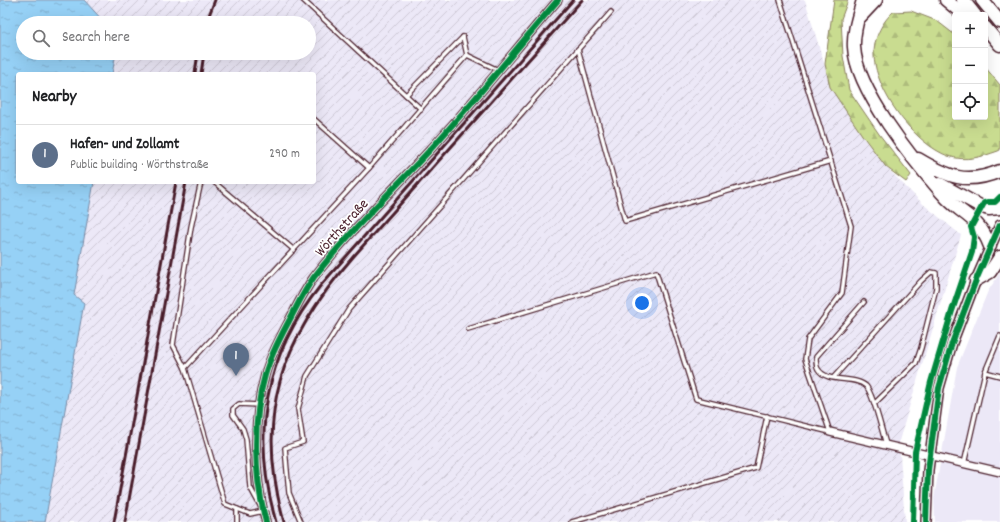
<!DOCTYPE html>
<html lang="en">
<head>
<meta charset="utf-8">
<style>
	body { margin:0; font-family:Dekko,sans-serif; background:#f2f2f2; color:#202124 }
	.controls { position:absolute; right:12px; top:12px; display:grid; overflow:hidden; border-radius:4px; box-shadow:0 4px 16px #0002 }
	.controls button { width:36px; height:36px; display:grid; place-items:center; padding:0; border:0; border-bottom:1px solid #e0e0e0; background:#fff; color:#202124; font:20px sans-serif }
	.you { position:absolute; left:642px; top:303px; width:14px; height:14px; margin:-10px; border:3px solid #fff; border-radius:50%; background:#1a73e8; box-shadow:0 0 0 6px #1a73e833 }
	.badge { display:grid; place-items:center; width:26px; height:26px; border-radius:50%; background:#7c3aed; color:#fff; font-size:13px; font-weight:700 }
	.pin { position:absolute; translate:-50% -33px; filter:drop-shadow(0 1px 2px #0008) }
	.pin::after { content:''; position:absolute; top:21px; width:14px; height:12px; background:inherit; clip-path:polygon(0 0,100% 0,50% 100%) }
	.list { margin:0; padding:0; list-style:none }
	h2 { display:flex; justify-content:space-between; align-items:center; height:52px; margin:0; padding:0 16px; font-size:17px }
	h2 small { font-size:13px; font-weight:400; color:#757577 }
	.list li { display:grid; grid-template-columns:26px 1fr auto; gap:12px; align-items:center; box-sizing:border-box; height:60px; padding:0 16px; border-top:1px solid #e0e0e0 }
	.list b { display:block; font-size:15px; white-space:nowrap }
	.list p { margin:0; font-size:13px; white-space:nowrap; color:#757577 }
	.list em { font-size:13px; font-style:normal; color:#757577 }
	.icon { flex:none; width:22px; height:22px; fill:none; stroke:currentColor; stroke-width:2; stroke-linecap:round; stroke-linejoin:round }
	.map { position:relative; flex:none; width:1000px; height:522px; overflow:hidden }
	.search { position:absolute; background:#fff; box-shadow:0 4px 16px #0002; left:16px; top:16px; width:300px; height:44px; display:flex; align-items:center; gap:10px; box-sizing:border-box; padding:0 14px; border-radius:22px; color:#757577; font-size:15px }
	.panel { position:absolute; background:#fff; box-shadow:0 4px 16px #0002; left:16px; top:72px; width:300px; height:112px; border-radius:4px }
	.map>svg:first-child { display:block }
	.built { fill:#ece8f7 }
	.industrial { fill:url(#industrial-furrows) }
	.forest { fill:url(#forest-firs); stroke:#8a7e5e }
	.water { fill:url(#water-ripples); stroke:#788aa5 }
	.lines { fill:none; stroke-linecap:round; stroke-linejoin:round }
	.service-casing { stroke:#4a1f2b; stroke-width:6 }
	.minor-casing { stroke:#4a1f2b; stroke-width:10 }
	.tertiary-casing { stroke:#4a1f2b; stroke-width:12 }
	.trunk-casing { stroke:#4a1f2b; stroke-width:15 }
	.service { stroke:#fff; stroke-width:3.5 }
	.minor { stroke:#fff; stroke-width:7 }
	.tertiary { stroke:#fff; stroke-width:9 }
	.trunk { stroke:#fff; stroke-width:12 }
	.rail { stroke:#4a1f2b; stroke-width:3 }
	.cycleway-casing { stroke:#fff; stroke-width:8 }
	.cycleway { stroke:#00873e; stroke-width:6 }
	.labels { text-anchor:middle; stroke-width:3.5; stroke-linejoin:round; paint-order:stroke }
	.street-label { font-size:15px; fill:#4a1f2b; stroke:#fff }
</style>
</head>
<body>
<div class="map">
<svg width="1000" height="522" viewBox="0 0 1000 522">
	<defs>
		<pattern id="industrial-furrows" width="10" height="10" patternUnits="userSpaceOnUse"><rect width="10" height="10" fill="#ece8f7"/><path d="M-1 1l2-2M0 10L10 0M9 11l2-2" fill="none" stroke="#ccc7d4"/></pattern>
		<pattern id="forest-firs" width="22" height="20" patternUnits="userSpaceOnUse"><rect width="22" height="20" fill="#c9dc90"/><path d="M5 1l3.5 6h-7zM16 11l3.5 6h-7z" fill="#aebc7c"/></pattern>
		<pattern id="water-ripples" width="26" height="14" patternUnits="userSpaceOnUse"><rect width="26" height="14" fill="#96d1f6"/><path d="M2 4q2-2 4 0t4 0M15 11q2-2 4 0t4 0" fill="none" stroke="#83b3d3"/></pattern>
	</defs>
	<rect width="100%" height="100%" fill="#fff"/>
	<filter id="ink" filterUnits="userSpaceOnUse"><feTurbulence type="fractalNoise" baseFrequency=".025" numOctaves="2"/><feDisplacementMap in="SourceGraphic" scale="8" xChannelSelector="R" yChannelSelector="G"/><feConvolveMatrix kernelMatrix="1 2 1 2 8 2 1 2 1" color-interpolation-filters="sRGB"/></filter>
	<g filter="url(#ink)">
		<path class="built" d="M1000,273V522H935L934,498L957,367L988,291Z"/>
		<path class="industrial" d="M84,0H805L829,80L860,133L886,167L923,204L961,235L899,441L905,522H45L84,303L74,295L94,182H314V74H112L116,53H309V23H105Z"/>
		<g class="forest">
			<path d="M834,0H848L841,19L843,56L849,90L879,134L911,175L906,182L886,167L862,135L830,87L825,64Z"/>
			<path d="M911,11L937,21L955,35V117H985V67L1000,85V150L998,151C981,157 966,162 948,156C916,144 881,98 875,64C871,45 879,25 893,12Z"/>
		</g>
		<path class="water" d="M0,0H84L105,23H23V53H116L112,74H18V182H94L74,295L84,303L45,522H0Z"/>
		<g class="lines">
			<defs>
				<g id="service">
					<path d="M303,0L421,109"/>
					<path d="M780,0L851,226L842,293L808,339L805,359L830,432"/>
					<path d="M463,37L467,55"/>
					<path d="M578,49L625,221L831,161"/>
					<path d="M406,95L463,37"/>
					<path d="M369,168L467,55L498,70"/>
					<path d="M201,182L191,227L173,345L185,368L225,504L250,514L263,511L250,487L246,439L243,429L233,415V409L239,404L258,405"/>
					<path d="M214,182L294,250"/>
					<path d="M864,302L816,357C816,360 816,366 818,369C827,384 854,375 866,386C874,395 882,432 886,444"/>
					<path d="M468,329L656,272L696,399L830,432"/>
					<path d="M185,368L369,168L314,119"/>
					<path d="M985,372L1000,336"/>
					<path d="M834,377L921,281L931,272L936,273V288L921,348L916,363L874,404"/>
					<path d="M964,464L985,372L1000,376"/>
					<path d="M237,509V522"/>
					<path d="M301,522L289,493L285,448L303,442L298,409L307,376L349,309L611,12"/>
					<path d="M572,522L756,468L767,416"/>
				</g>
				<g id="minor">
					<path d="M830,432L1000,472"/>
					<path d="M266,522C254,476 252,421 265,375C270,356 280,338 289,321C297,306 304,291 314,277C349,232 390,193 429,151C474,102 515,50 558,0"/>
				</g>
				<path id="tertiary" d="M926,522L928,470L939,388L952,343L976,280L1000,225"/>
				<g id="trunk">
					<path d="M863,0C859,15 853,31 854,47C856,90 914,161 942,193C961,216 978,215 990,246"/>
					<path d="M946,0L964,15"/>
					<path d="M963,0L975,15"/>
					<path d="M982,0L1000,22"/>
					<path d="M860,17L876,0"/>
					<path d="M985,27L1000,45"/>
					<path d="M918,159C948,177 967,185 1000,171"/>
					<path d="M940,184L982,207L989,209L1000,208"/>
					<path d="M976,280L990,272L1000,257"/>
				</g>
			</defs>
			<use href="#service" class="service-casing"/>
			<use href="#minor" class="minor-casing"/>
			<use href="#tertiary" class="tertiary-casing"/>
			<use href="#trunk" class="trunk-casing"/>
			<use href="#service" class="service"/>
			<use href="#minor" class="minor"/>
			<use href="#tertiary" class="tertiary"/>
			<use href="#trunk" class="trunk"/>
			<g class="rail">
				<path d="M206,23L215,0"/>
				<path d="M195,73L198,53"/>
				<path d="M201,74L204,53"/>
				<path d="M114,522L176,182"/>
				<path d="M125,522L186,182"/>
				<path d="M276,522C251,434 264,356 321,285L573,0"/>
				<path d="M284,522C254,414 281,340 353,257L582,0"/>
			</g>
			<defs>
				<g id="cycleway">
					<path d="M266,522C254,476 252,421 265,375C270,356 280,338 289,321C297,306 304,291 314,277C349,232 390,193 429,151C474,102 515,50 558,0"/>
					<path d="M913,522L915,452L931,382L952,311L972,252L974,237L971,227L984,203L987,202H995L1000,197"/>
					<path d="M926,522L928,470L939,388L952,343L976,280L1000,225"/>
				</g>
			</defs>
			<use href="#cycleway" class="cycleway-casing"/>
			<use href="#cycleway" class="cycleway"/>
		</g>
	</g>
	<g class="labels">
		<g class="street-label">
			<text transform="translate(341 227) rotate(-48)" y="5">Wörthstraße</text>
		</g>
	</g>
</svg>
<div class="controls">
<button>+</button>
<button>−</button>
<button><svg class="icon" aria-label="locate" viewBox="0 0 24 24"><circle cx="12" cy="12" r="6"/><path d="M12 2v4M12 18v4M2 12h4M18 12h4"/></svg></button>
</div>
<div class="you"></div>
<div class="pin badge" style="left:236px;top:376px;background:#5c6f8a">1</div>
<div class="search"><svg class="icon" aria-label="search" viewBox="0 0 24 24"><circle cx="10" cy="10" r="6"/><path d="M15 15l6 6"/></svg>Search here</div>
<section class="panel">
<h2>Nearby<small></small></h2>
<ul class="list">
<li><span class="badge" style="background:#5c6f8a">1</span><div><b>Hafen- und Zollamt</b><p>Public building · Wörthstraße</p></div><em>290 m</em></li>
</ul>
</section>
</div>
</body>
</html>
